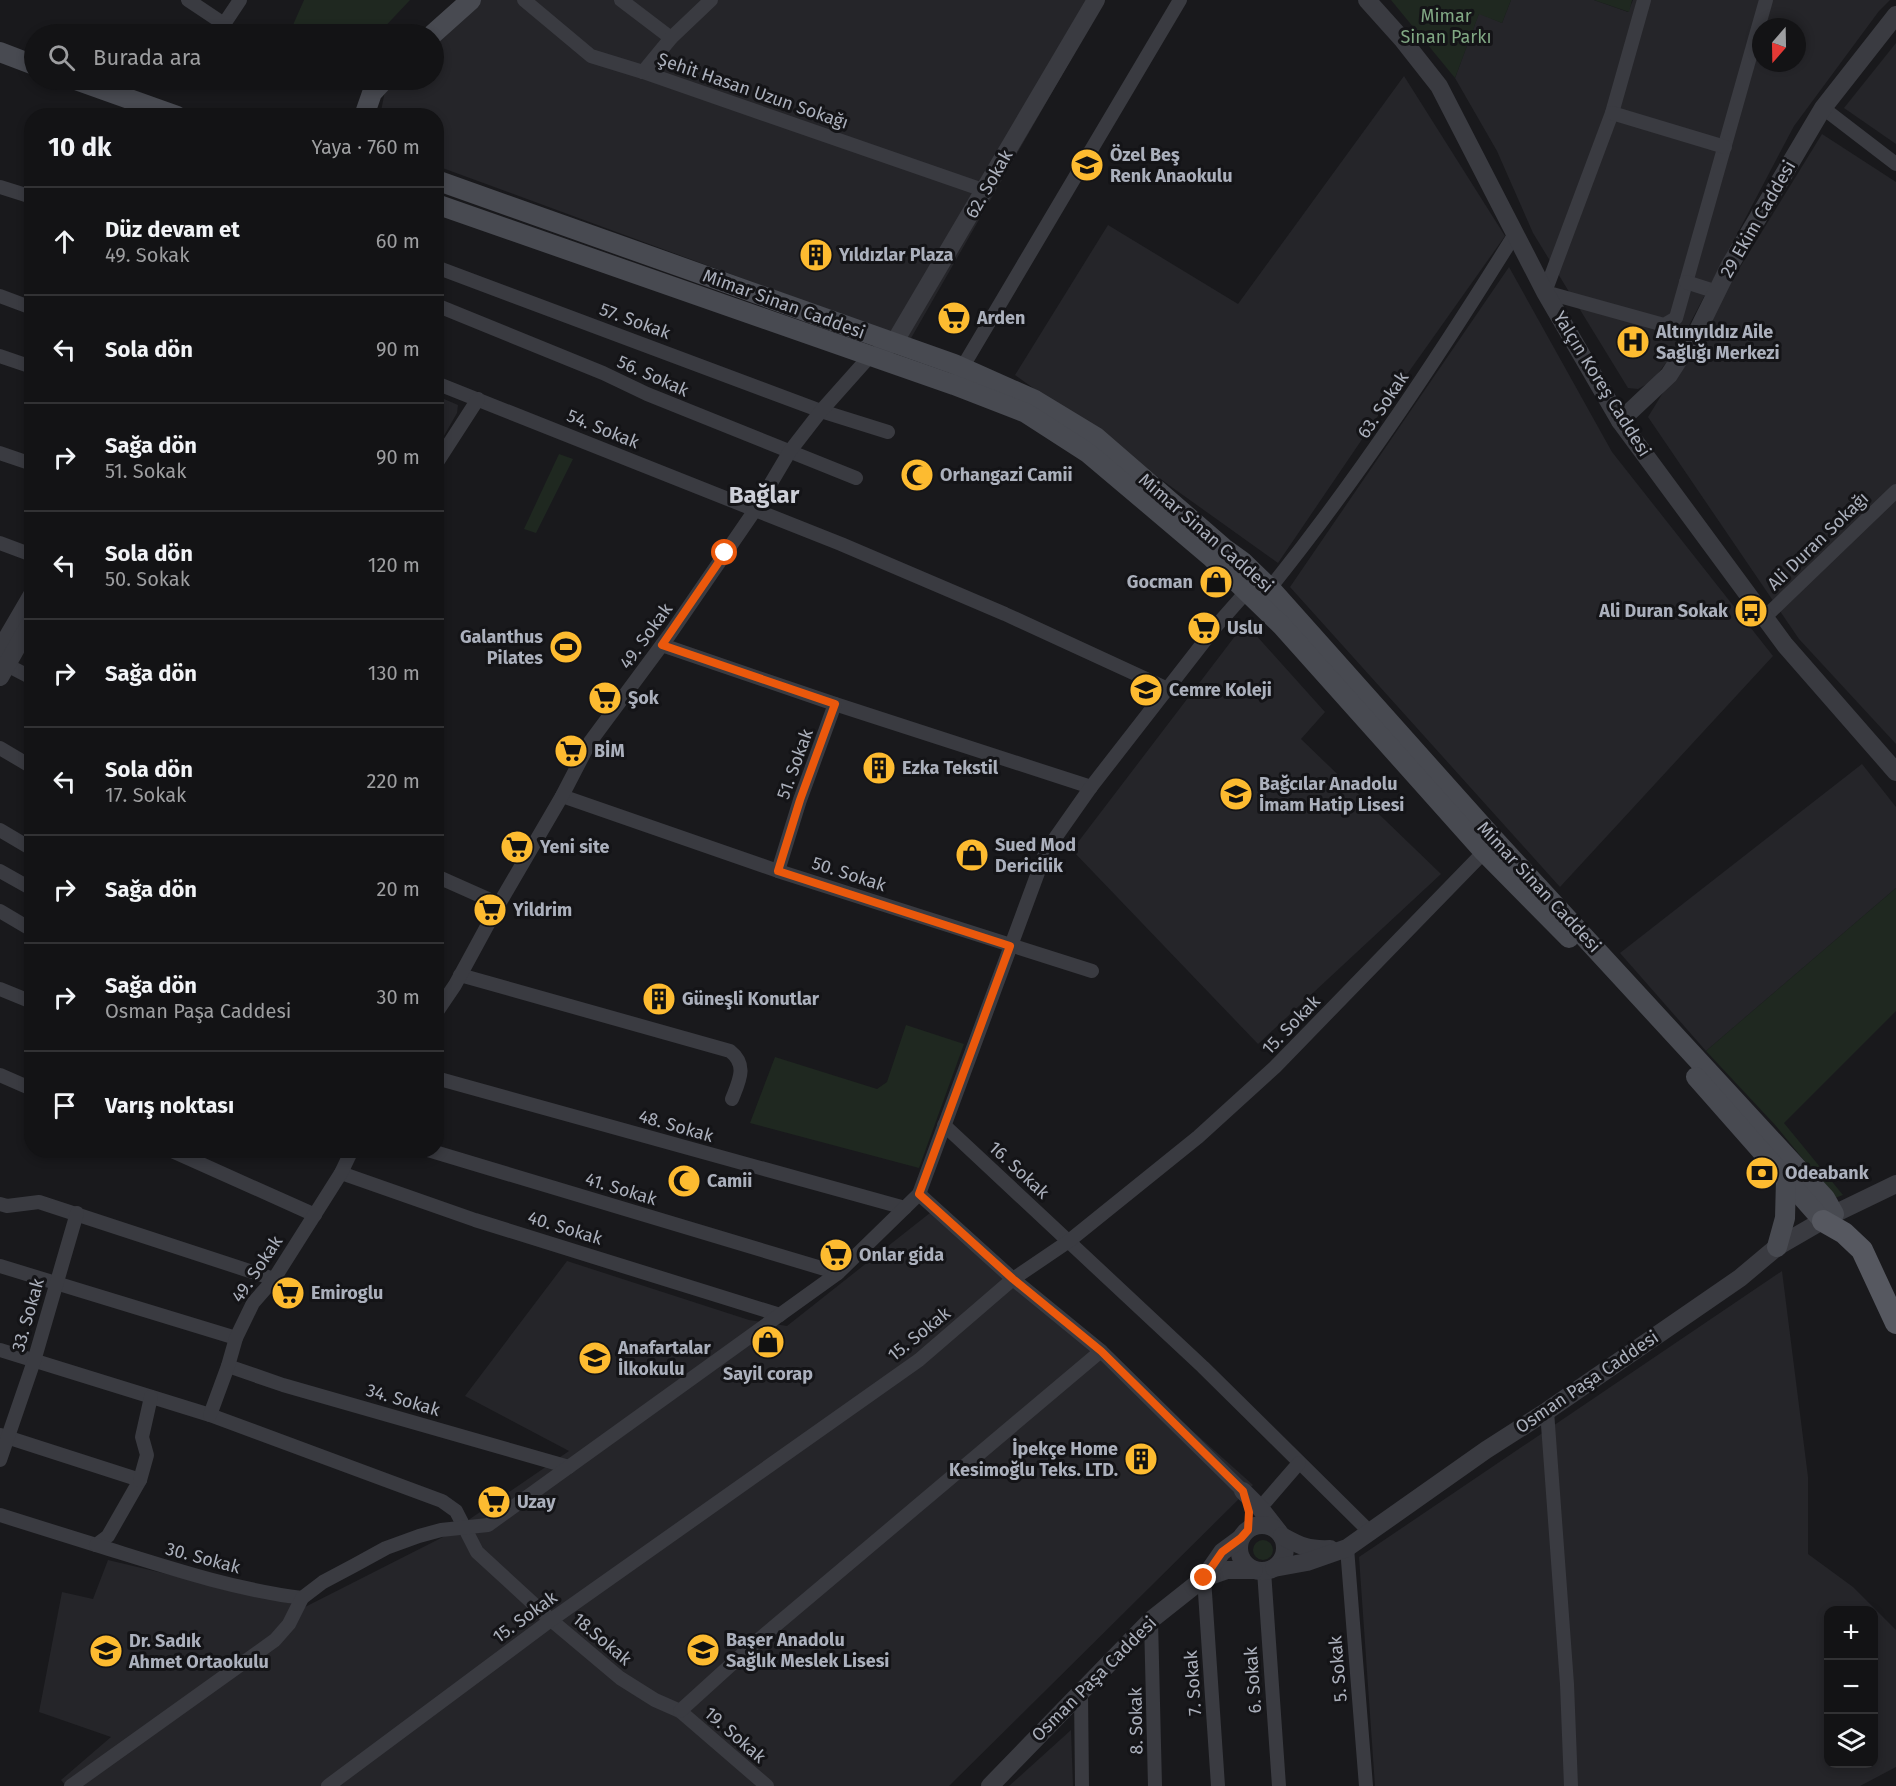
<!DOCTYPE html>
<html lang="tr">
<head>
<meta charset="utf-8">
<style>
	body { margin:0; font-family:"Fira Sans",sans-serif; background:#1c1c1e; color:#f1f3f6 }
	.controls { position:absolute; right:18px; bottom:18px; display:grid; overflow:hidden; border-radius:12px; box-shadow:0 3px 9px #0003 }
	.controls button { width:54px; height:54px; display:grid; place-items:center; padding:0; border:0; border-bottom:2px solid #323234; background:#131315; color:#f1f3f6; font:30px sans-serif }
	.compass { position:absolute; left:1752px; top:18px; width:54px; height:54px; border-radius:50%; background:#131315; box-shadow:0 3px 9px #0003; rotate:200deg }
	.stop { position:absolute; width:18px; height:18px; margin:-14px; border:4px solid #ea580c; border-radius:50%; background:#fff }
	.stop.end { background:#ea580c; border-color:#fff; box-shadow:0 2px 6px #0008 }
	.list { margin:0; padding:0; list-style:none }
	h2 { display:flex; justify-content:space-between; align-items:center; height:78px; margin:0; padding:0 24px; font-size:26px }
	h2 small { font-size:20px; font-weight:400; color:#9d9ea0 }
	.list li { display:grid; grid-template-columns:39px 1fr auto; gap:18px; align-items:center; box-sizing:border-box; height:108px; padding:0 24px; border-top:2px solid #323234 }
	.list b { display:block; font-size:22px; white-space:nowrap }
	.list p { margin:0; font-size:20px; white-space:nowrap; color:#9d9ea0 }
	.list em { font-size:20px; font-style:normal; color:#9d9ea0 }
	.icon { flex:none; width:33px; height:33px; fill:none; stroke:currentColor; stroke-width:2; stroke-linecap:round; stroke-linejoin:round }
	.map { position:relative; flex:none; width:1896px; height:1786px; overflow:hidden }
	.search { position:absolute; background:#131315; box-shadow:0 3px 9px #0003; left:24px; top:24px; width:420px; height:66px; display:flex; align-items:center; gap:15px; box-sizing:border-box; padding:0 21px; border-radius:33px; color:#9d9ea0; font-size:22px }
	.panel { position:absolute; background:#131315; box-shadow:0 3px 9px #0003; left:24px; top:108px; width:420px; height:1050px; border-radius:24px }
	.map>svg:first-child { display:block }
	.built { fill:#252529; fill-rule:evenodd }
	.green { fill:#1f2820 }
	.lines { fill:none; stroke-linecap:round; stroke-linejoin:round }
	.minor { stroke:#3a3b41; stroke-width:14 }
	.tertiary { stroke:#3a3b41; stroke-width:18 }
	.secondary { stroke:#484a51; stroke-width:20 }
	.primary { stroke:#565860; stroke-width:22 }
	.route { stroke:#ea580c; stroke-width:8 }
	.labels { text-anchor:middle; stroke-width:6; stroke-linejoin:round; paint-order:stroke }
	.park-label { font-size:18px; fill:#81a884; stroke:#141417 }
	.street-label { font-size:18px; fill:#abb0bc; stroke:#141417 }
	.poi-label { font-size:18px; font-weight:bold; fill:#abb0bc; stroke:#141417; text-anchor:start }
	.district-label { font-size:24px; font-weight:bold; fill:#cdcfd8; stroke:#141417 }
</style>
</head>
<body>
<div class="map">
<svg width="1896" height="1786" viewBox="0 0 1896 1786">
	<rect width="100%" height="100%" fill="#19191c"/>
	<g class="built">
		<path d="M473,0H1105L910,340L437,166L436,116H380L385,91L396,80H434V41Z"/>
		<path d="M1511,0H1594L1628,12L1633,0H1890L1879,11L1794,126L1686,331L1669,359L1652,381L1638,389L1628,388L1533,233L1497,151L1455,78L1479,13L1502,23ZM1761,27H1797V63H1761Z"/>
		<path d="M1896,43V144L1844,108Z"/>
		<path d="M1404,76L1505,236L1386,404L1278,563L1015,375L1108,225L1238,304Z"/>
		<path d="M1822,134L1896,182V744L1799,639L1648,417Z"/>
		<path d="M1509,267L1612,452L1773,656L1560,887L1290,587Z"/>
		<path d="M437,396L458,405L457,413L437,448Z"/>
		<path d="M1245,623L1325,712L1301,739L1441,874L1258,1044L1072,850Z"/>
		<path d="M1862,764L1896,807V888L1706,1051L1620,953Z"/>
		<path d="M940,1205L1253,1485L949,1786H66L61,1780L111,1737L39,1712L62,1592L93,1599L108,1560L305,1607L445,1536L569,1451L465,1396L567,1261L749,1320L787,1326Z"/>
		<path d="M1782,1271L1808,1477V1554L1853,1587L1896,1630V1767L1860,1786H1375L1359,1557ZM1828,1610H1874V1764H1828Z"/>
		<path d="M1071,1730L1073,1786H1009Z"/>
	</g>
	<g class="green">
		<path d="M304,0H410L378,34H289Z"/>
		<path d="M1391,0H1511L1502,23L1479,14L1455,78Z"/>
		<path d="M1594,0H1632L1629,12Z"/>
		<path d="M559,454L573,459L536,533L524,529Z"/>
		<path d="M1896,888V1011L1784,1123L1843,1195L1835,1198L1776,1126L1706,1051Z"/>
		<path d="M906,1025L964,1044L919,1168L750,1123L775,1057L877,1089L887,1082Z"/>
		<circle cx="1263" cy="1550" r="10"/>
	</g>
	<g class="lines">
		<g class="minor">
			<path d="M188,0L224,24L240,0"/>
			<path d="M524,0L591,56L643,72L986,191"/>
			<path d="M621,0L671,38"/>
			<path d="M1644,0L1612,113L1545,292L1664,325L1676,318L1766,0"/>
			<path d="M643,72L671,38L711,0"/>
			<path d="M1823,108L1896,164"/>
			<path d="M1612,113L1725,147"/>
			<path d="M0,187L32,197"/>
			<path d="M436,267L821,411L888,432"/>
			<path d="M1686,282L1717,292"/>
			<path d="M0,296L32,308"/>
			<path d="M436,305L603,373L647,394L856,478"/>
			<path d="M0,356L32,367"/>
			<path d="M962,368L1180,0"/>
			<path d="M436,383L841,544L1005,614L1168,689"/>
			<path d="M0,453L32,464"/>
			<path d="M436,464L478,399"/>
			<path d="M0,543L32,555"/>
			<path d="M1764,618L1896,491"/>
			<path d="M662,645L835,704L1091,787"/>
			<path d="M7,665L32,678"/>
			<path d="M0,748L32,767"/>
			<path d="M562,796L778,871L1092,971"/>
			<path d="M0,830L32,849"/>
			<path d="M0,871L32,889"/>
			<path d="M778,871L800,800L835,704"/>
			<path d="M436,876L499,904"/>
			<path d="M0,911L32,930"/>
			<path d="M460,975L730,1051C748,1065 739,1081 732,1099"/>
			<path d="M0,989L32,1002"/>
			<path d="M436,1013L455,985L499,904L562,796L590,742L670,634L755,510L790,451L821,411L870,356"/>
			<path d="M0,1075L32,1089"/>
			<path d="M436,1078L905,1208"/>
			<path d="M944,1125L1203,1367L1371,1533"/>
			<path d="M170,1150L315,1215"/>
			<path d="M428,1150L838,1273"/>
			<path d="M341,1173L475,1220L780,1315"/>
			<path d="M919,1194L1013,1279L1101,1351L1243,1491"/>
			<path d="M0,1204L7,1206L39,1202L274,1279"/>
			<path d="M0,1266L236,1338"/>
			<path d="M0,1350L210,1415L442,1501L456,1511L477,1552L551,1620L620,1678L655,1700L680,1711L767,1786"/>
			<path d="M228,1366L283,1385L569,1467"/>
			<path d="M1547,1411L1567,1684L1571,1786"/>
			<path d="M210,1415L228,1366L236,1338L253,1303L274,1279L341,1173L352,1150"/>
			<path d="M0,1435L140,1480L108,1536L96,1545L0,1515"/>
			<path d="M0,1460L34,1361L77,1213"/>
			<path d="M140,1480L147,1455L142,1437L151,1397"/>
			<path d="M1260,1508L1299,1463"/>
			<path d="M96,1545C164,1566 231,1589 302,1598"/>
			<path d="M1347,1548L1366,1786"/>
			<path d="M1264,1571L1279,1786"/>
			<path d="M1204,1578L1218,1786"/>
			<path d="M1151,1620L1155,1786"/>
			<path d="M1081,1692L1082,1786"/>
			<path d="M680,1711L756,1642L1101,1351"/>
			<path d="M71,1786L275,1640L289,1624L302,1598L323,1582L355,1565L386,1548L419,1536L441,1530L488,1525L838,1273L919,1194L1046,851L1091,787L1217,625L1247,591L1270,588C1360,476 1439,356 1515,234"/>
			<path d="M328,1786L551,1620L919,1360L1013,1279L1069,1241L1198,1137L1275,1067L1484,852"/>
		</g>
		<g class="tertiary">
			<path d="M1367,0L1402,39L1439,86L1545,292L1620,421L1785,645L1896,772"/>
			<path d="M882,350L894,343L1096,0"/>
			<path d="M1620,421L1669,375L1699,328L1730,265L1823,108L1896,15"/>
			<path d="M0,650L32,595"/>
			<path d="M0,677L32,620"/>
			<path d="M1243,1491L1260,1508L1278,1531"/>
			<circle cx="1262" cy="1548" r="23"/>
			<path d="M1282,1536C1300,1546 1308,1550 1330,1549"/>
			<path d="M1274,1568L1307,1562L1347,1548L1486,1450L1547,1411L1740,1278L1777,1247L1834,1214L1896,1184"/>
			<path d="M1204,1578L1227,1570H1254"/>
			<path d="M990,1786L1151,1620L1204,1578L1222,1552L1241,1538"/>
		</g>
		<g class="secondary">
			<path d="M433,34L471,0"/>
			<path d="M0,52L34,65"/>
			<path d="M76,80L177,116"/>
			<path d="M364,116L372,93L384,80"/>
			<path d="M436,180L954,364L1035,400L1096,437L1224,548L1242,561L1270,588L1494,839L1825,1198L1834,1214"/>
			<path d="M436,204L954,385L1026,413L1088,453L1211,557L1282,626L1484,852L1569,938"/>
			<path d="M1696,1077L1823,1221"/>
			<path d="M1777,1247L1785,1218L1786,1179"/>
		</g>
		<path class="primary" d="M1823,1221L1844,1233L1862,1250L1896,1323"/>
	</g>
	<g class="lines">
		<path class="route" d="M725,553L662,645L835,704L800,800L778,871L1010,946L919,1194L1013,1279L1101,1351L1243,1491L1249,1512L1248,1530L1241,1538L1222,1552L1204,1578"/>
	</g>
	<defs>
		<symbol id="school-disc" viewBox="-11 -11 22 22"><circle r="9.5" fill="#fdbb30" stroke="#141417"/><path d="M0-5L7-2L0 1L-7-2ZM-4 1L0 2.5L4 1V4Q0 6-4 4Z" fill="#111"/></symbol>
		<symbol id="building-disc" viewBox="-11 -11 22 22"><circle r="9.5" fill="#fdbb30" stroke="#141417"/><path d="M-4-6H4V6H1V3H-1V6H-4ZM-2.5-4.3h1.7v1.8h-1.7ZM.8-4.3h1.7v1.8H.8ZM-2.5-1h1.7V.8h-1.7ZM.8-1h1.7V.8H.8Z" fill="#111"/></symbol>
		<symbol id="supermarket-disc" viewBox="-11 -11 22 22"><circle r="9.5" fill="#fdbb30" stroke="#141417"/><path d="M-6-5.5h2.5l.6 2H6L4.5 2H-2.5L-4.4-4H-6ZM-1.5 3.2a1.3 1.3 0 1 0 .1 0ZM3 3.2a1.3 1.3 0 1 0 .1 0Z" fill="#111"/></symbol>
		<symbol id="hospital-disc" viewBox="-11 -11 22 22"><circle r="9.5" fill="#fdbb30" stroke="#141417"/><path d="M-5-5h3v3.5h4V-5h3V5h-3V1.5h-4V5h-3Z" fill="#111"/></symbol>
		<symbol id="mosque-disc" viewBox="-11 -11 22 22"><circle r="9.5" fill="#fdbb30" stroke="#141417"/><path d="M3.5-4.9A6 6 0 1 0 3.5 4.9A5 5 0 1 1 3.5-4.9Z" fill="#111"/></symbol>
		<symbol id="shop-disc" viewBox="-11 -11 22 22"><circle r="9.5" fill="#fdbb30" stroke="#141417"/><path d="M-5-2.5h2.3a2.7 3.5 0 0 1 5.4 0H5L5.5 6h-11ZM-1.5-2.5h3a1.5 2.3 0 0 0-3 0Z" fill="#111"/></symbol>
		<symbol id="bus-disc" viewBox="-11 -11 22 22"><circle r="9.5" fill="#fdbb30" stroke="#141417"/><path d="M-5-6H5V4H4V6H2V4H-2V6H-4V4H-5ZM-3.5-4V0h7V-4ZM-3.5 1.2v1.5H-2V1.2ZM2 1.2v1.5H3.5V1.2Z" fill="#111"/></symbol>
		<symbol id="stadium-disc" viewBox="-11 -11 22 22"><circle r="9.5" fill="#fdbb30" stroke="#141417"/><path d="M0-5a6.5 5 0 1 0 0 10a6.5 5 0 1 0 0-10ZM-3.5-1.8h7v3.6h-7Z" fill="#111"/></symbol>
		<symbol id="bank-disc" viewBox="-11 -11 22 22"><circle r="9.5" fill="#fdbb30" stroke="#141417"/><path d="M-6-4H6V4H-6ZM0-2.3a2.3 2.3 0 1 0 0 4.6a2.3 2.3 0 1 0 0-4.6Z" fill="#111"/></symbol>
	</defs>
	<g fill-rule="evenodd">
		<use href="#school-disc" x="1068" y="146" width="38" height="38"/>
		<use href="#building-disc" x="797" y="236" width="38" height="38"/>
		<use href="#supermarket-disc" x="935" y="299" width="38" height="38"/>
		<use href="#hospital-disc" x="1614" y="323" width="38" height="38"/>
		<use href="#mosque-disc" x="898" y="456" width="38" height="38"/>
		<use href="#shop-disc" x="1197" y="563" width="38" height="38"/>
		<use href="#bus-disc" x="1732" y="592" width="38" height="38"/>
		<use href="#supermarket-disc" x="1185" y="609" width="38" height="38"/>
		<use href="#stadium-disc" x="547" y="628" width="38" height="38"/>
		<use href="#school-disc" x="1127" y="671" width="38" height="38"/>
		<use href="#supermarket-disc" x="586" y="679" width="38" height="38"/>
		<use href="#supermarket-disc" x="552" y="732" width="38" height="38"/>
		<use href="#building-disc" x="860" y="749" width="38" height="38"/>
		<use href="#school-disc" x="1217" y="775" width="38" height="38"/>
		<use href="#supermarket-disc" x="498" y="828" width="38" height="38"/>
		<use href="#shop-disc" x="953" y="836" width="38" height="38"/>
		<use href="#supermarket-disc" x="471" y="891" width="38" height="38"/>
		<use href="#building-disc" x="640" y="980" width="38" height="38"/>
		<use href="#bank-disc" x="1743" y="1154" width="38" height="38"/>
		<use href="#mosque-disc" x="665" y="1162" width="38" height="38"/>
		<use href="#supermarket-disc" x="817" y="1236" width="38" height="38"/>
		<use href="#supermarket-disc" x="269" y="1274" width="38" height="38"/>
		<use href="#shop-disc" x="749" y="1323" width="38" height="38"/>
		<use href="#school-disc" x="576" y="1339" width="38" height="38"/>
		<use href="#building-disc" x="1122" y="1440" width="38" height="38"/>
		<use href="#supermarket-disc" x="475" y="1483" width="38" height="38"/>
		<use href="#school-disc" x="684" y="1631" width="38" height="38"/>
		<use href="#school-disc" x="87" y="1632" width="38" height="38"/>
	</g>
	<g class="labels">
		<g class="park-label">
			<text x="1446" y="22">Mimar<tspan x="1446" dy="21">Sinan Parkı</tspan></text>
		</g>
		<g class="street-label">
			<text transform="translate(753 91) rotate(19)" y="6">Şehit Hasan Uzun Sokağı</text>
			<text transform="translate(989 184) rotate(-60)" y="6">62. Sokak</text>
			<text transform="translate(1758 219) rotate(-60)" y="6">29 Ekim Caddesi</text>
			<text transform="translate(784 304) rotate(20)" y="6">Mimar Sinan Caddesi</text>
			<text transform="translate(635 321) rotate(20)" y="6">57. Sokak</text>
			<text transform="translate(653 376) rotate(24)" y="6">56. Sokak</text>
			<text transform="translate(1602 384) rotate(58)" y="6">Yalçın Koreş Caddesi</text>
			<text transform="translate(1383 405) rotate(-56)" y="6">63. Sokak</text>
			<text transform="translate(603 429) rotate(22)" y="6">54. Sokak</text>
			<text transform="translate(1206 533) rotate(41)" y="6">Mimar Sinan Caddesi</text>
			<text transform="translate(1818 541) rotate(-44)" y="6">Ali Duran Sokağı</text>
			<text transform="translate(646 636) rotate(-54)" y="6">49. Sokak</text>
			<text transform="translate(795 764) rotate(-70)" y="6">51. Sokak</text>
			<text transform="translate(849 874) rotate(18)" y="6">50. Sokak</text>
			<text transform="translate(1539 887) rotate(47)" y="6">Mimar Sinan Caddesi</text>
			<text transform="translate(1291 1025) rotate(-46)" y="6">15. Sokak</text>
			<text transform="translate(676 1126) rotate(16)" y="6">48. Sokak</text>
			<text transform="translate(1019 1170) rotate(43)" y="6">16. Sokak</text>
			<text transform="translate(621 1189) rotate(17)" y="6">41. Sokak</text>
			<text transform="translate(565 1228) rotate(17)" y="6">40. Sokak</text>
			<text transform="translate(257 1269) rotate(-56)" y="6">49. Sokak</text>
			<text transform="translate(28 1315) rotate(-74)" y="6">33. Sokak</text>
			<text transform="translate(919 1334) rotate(-39)" y="6">15. Sokak</text>
			<text transform="translate(1587 1382) rotate(-34)" y="6">Osman Paşa Caddesi</text>
			<text transform="translate(403 1400) rotate(16)" y="6">34. Sokak</text>
			<text transform="translate(203 1558) rotate(15)" y="6">30. Sokak</text>
			<text transform="translate(525 1617) rotate(-36)" y="6">15. Sokak</text>
			<text transform="translate(602 1639) rotate(40)" y="6">18.Sokak</text>
			<text transform="translate(1338 1669) rotate(-95)" y="6">5. Sokak</text>
			<text transform="translate(1094 1679) rotate(-45)" y="6">Osman Paşa Caddesi</text>
			<text transform="translate(1253 1680) rotate(-94)" y="6">6. Sokak</text>
			<text transform="translate(1193 1683) rotate(-94)" y="6">7. Sokak</text>
			<text transform="translate(1136 1721) rotate(-91)" y="6">8. Sokak</text>
			<text transform="translate(735 1735) rotate(41)" y="6">19. Sokak</text>
		</g>
		<g class="poi-label">
			<text x="1110" y="161">Özel Beş<tspan x="1110" dy="21">Renk Anaokulu</tspan></text>
			<text x="839" y="261">Yıldızlar Plaza</text>
			<text x="977" y="324">Arden</text>
			<text x="1656" y="338">Altınyıldız Aile<tspan x="1656" dy="21">Sağlığı Merkezi</tspan></text>
			<text x="940" y="481">Orhangazi Camii</text>
			<text x="1193" y="588" text-anchor="end">Gocman</text>
			<text x="1728" y="617" text-anchor="end">Ali Duran Sokak</text>
			<text x="1227" y="634">Uslu</text>
			<text x="543" y="643" text-anchor="end">Galanthus<tspan x="543" dy="21">Pilates</tspan></text>
			<text x="1169" y="696">Cemre Koleji</text>
			<text x="628" y="704">Şok</text>
			<text x="594" y="757">BİM</text>
			<text x="902" y="774">Ezka Tekstil</text>
			<text x="1259" y="790">Bağcılar Anadolu<tspan x="1259" dy="21">İmam Hatip Lisesi</tspan></text>
			<text x="995" y="851">Sued Mod<tspan x="995" dy="21">Dericilik</tspan></text>
			<text x="540" y="853">Yeni site</text>
			<text x="513" y="916">Yildrim</text>
			<text x="682" y="1005">Güneşli Konutlar</text>
			<text x="1785" y="1179">Odeabank</text>
			<text x="707" y="1187">Camii</text>
			<text x="859" y="1261">Onlar gida</text>
			<text x="311" y="1299">Emiroglu</text>
			<text x="618" y="1354">Anafartalar<tspan x="618" dy="21">İlkokulu</tspan></text>
			<text x="768" y="1380" text-anchor="middle">Sayil corap</text>
			<text x="1118" y="1455" text-anchor="end">İpekçe Home<tspan x="1118" dy="21">Kesimoğlu Teks. LTD.</tspan></text>
			<text x="517" y="1508">Uzay</text>
			<text x="726" y="1646">Başer Anadolu<tspan x="726" dy="21">Sağlık Meslek Lisesi</tspan></text>
			<text x="129" y="1647">Dr. Sadık<tspan x="129" dy="21">Ahmet Ortaokulu</tspan></text>
		</g>
		<g class="district-label">
			<text x="764" y="503">Bağlar</text>
		</g>
	</g>
</svg>
<div class="controls">
<button>+</button>
<button>−</button>
<button><svg class="icon" aria-label="layers" viewBox="0 0 24 24"><path d="M12 4l9 5-9 5-9-5zM3 14l9 5 9-5"/></svg></button>
</div>
<svg class="compass" viewBox="-18 -18 36 36"><path d="M0-13l5 13h-10z" fill="#e53935"/><path d="M0 13l5-13h-10z" fill="#9d9ea0"/></svg>
<div class="stop" style="left:725px;top:553px"></div>
<div class="stop end" style="left:1204px;top:1578px"></div>
<div class="search"><svg class="icon" aria-label="search" viewBox="0 0 24 24"><circle cx="10" cy="10" r="6"/><path d="M15 15l6 6"/></svg>Burada ara</div>
<section class="panel">
<h2>10 dk<small>Yaya · 760 m</small></h2>
<ul class="list">
<li><svg class="icon" aria-label="ahead" viewBox="0 0 24 24"><path d="M12 20V5M6 11l6-6 6 6"/></svg><div><b>Düz devam et</b><p>49. Sokak</p></div><em>60 m</em></li>
<li><svg class="icon" aria-label="left" viewBox="0 0 24 24"><path d="M17 20v-9H6M10 6l-5 5 5 5"/></svg><div><b>Sola dön</b></div><em>90 m</em></li>
<li><svg class="icon" aria-label="right" viewBox="0 0 24 24"><path d="M7 20v-9h11M14 6l5 5-5 5"/></svg><div><b>Sağa dön</b><p>51. Sokak</p></div><em>90 m</em></li>
<li><svg class="icon" aria-label="left" viewBox="0 0 24 24"><path d="M17 20v-9H6M10 6l-5 5 5 5"/></svg><div><b>Sola dön</b><p>50. Sokak</p></div><em>120 m</em></li>
<li><svg class="icon" aria-label="right" viewBox="0 0 24 24"><path d="M7 20v-9h11M14 6l5 5-5 5"/></svg><div><b>Sağa dön</b></div><em>130 m</em></li>
<li><svg class="icon" aria-label="left" viewBox="0 0 24 24"><path d="M17 20v-9H6M10 6l-5 5 5 5"/></svg><div><b>Sola dön</b><p>17. Sokak</p></div><em>220 m</em></li>
<li><svg class="icon" aria-label="right" viewBox="0 0 24 24"><path d="M7 20v-9h11M14 6l5 5-5 5"/></svg><div><b>Sağa dön</b></div><em>20 m</em></li>
<li><svg class="icon" aria-label="right" viewBox="0 0 24 24"><path d="M7 20v-9h11M14 6l5 5-5 5"/></svg><div><b>Sağa dön</b><p>Osman Paşa Caddesi</p></div><em>30 m</em></li>
<li><svg class="icon" aria-label="arrive" viewBox="0 0 24 24"><path d="M6 21V4h12l-3 4 3 4H6"/></svg><div><b>Varış noktası</b></div></li>
</ul>
</section>
</div>
</body>
</html>
